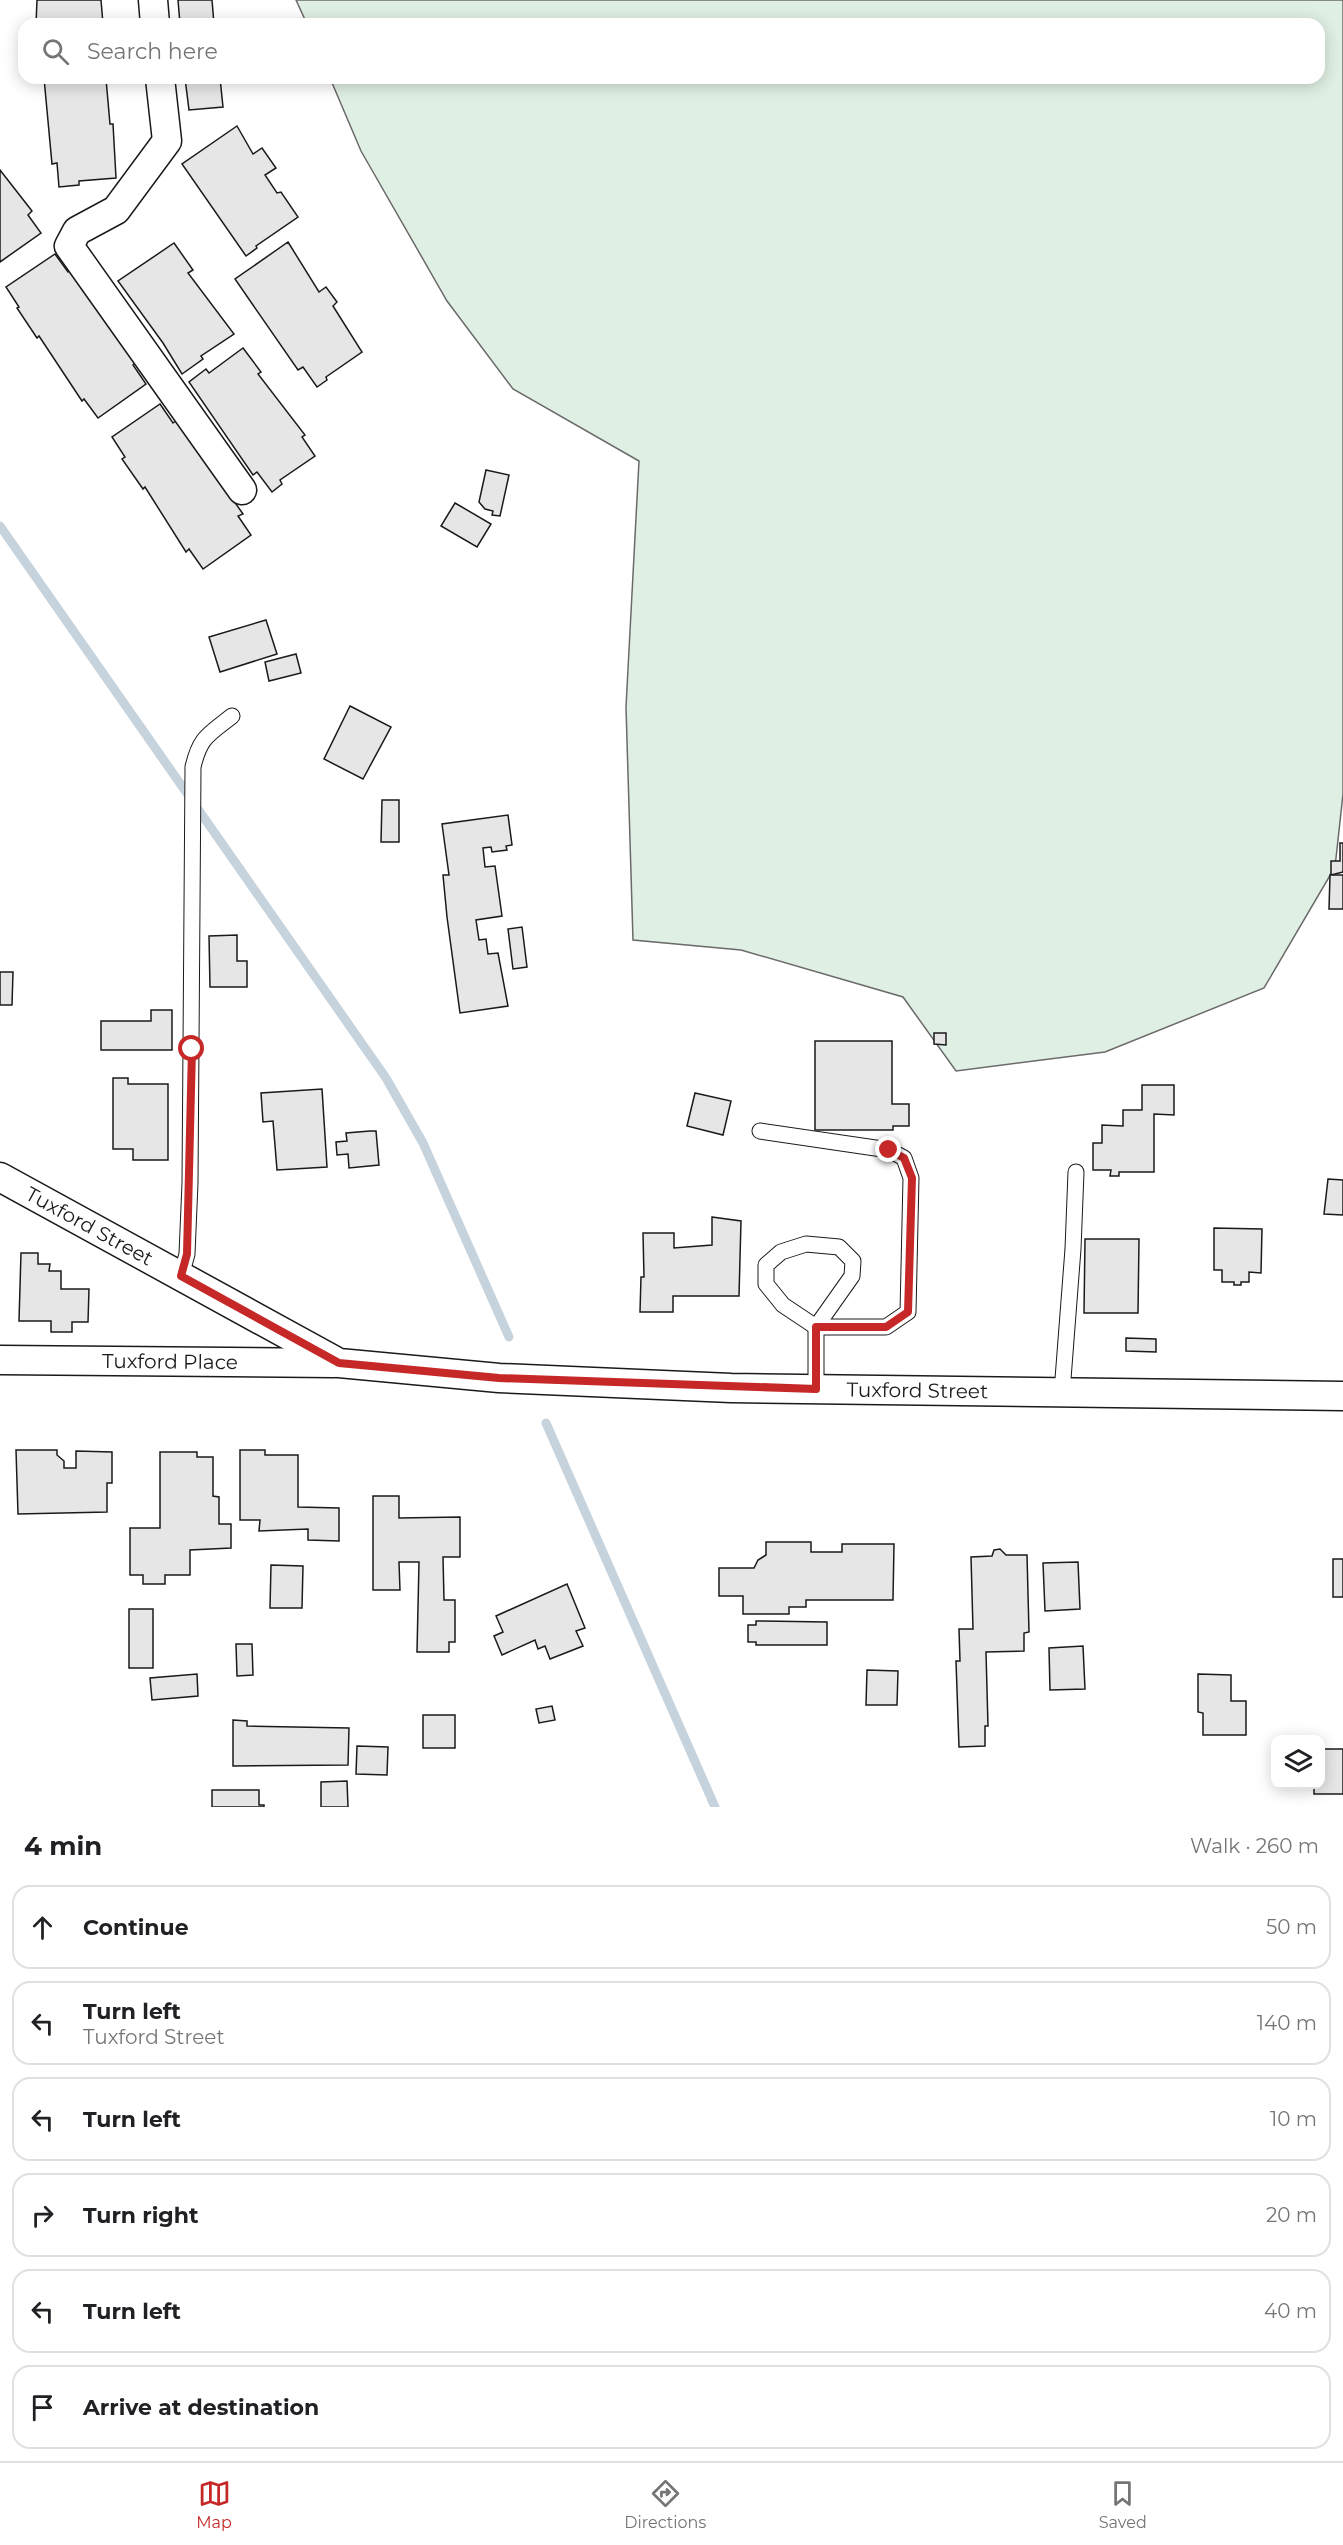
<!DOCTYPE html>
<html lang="en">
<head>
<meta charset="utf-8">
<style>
	body { margin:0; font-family:Montserrat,sans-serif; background:#f2f2f2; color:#202124 }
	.controls { position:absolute; right:18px; bottom:18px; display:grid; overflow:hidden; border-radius:12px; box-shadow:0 3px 15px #0003 }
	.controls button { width:54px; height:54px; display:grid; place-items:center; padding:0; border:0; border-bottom:2px solid #e0e0e0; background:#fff; color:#202124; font:30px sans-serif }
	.stop { position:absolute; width:18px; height:18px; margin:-14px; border:4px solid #c62828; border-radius:50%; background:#fff }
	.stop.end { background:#c62828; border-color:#fff; box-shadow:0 2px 6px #0008 }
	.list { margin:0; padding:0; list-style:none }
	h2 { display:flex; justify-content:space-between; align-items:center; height:78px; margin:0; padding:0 24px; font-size:26px }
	h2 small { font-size:20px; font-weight:400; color:#757577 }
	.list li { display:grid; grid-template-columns:39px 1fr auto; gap:18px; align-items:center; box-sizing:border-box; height:84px; margin:0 12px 12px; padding:0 12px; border:2px solid #e0e0e0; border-radius:18px }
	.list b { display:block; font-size:22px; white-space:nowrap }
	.list p { margin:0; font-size:20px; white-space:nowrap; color:#757577 }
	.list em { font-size:20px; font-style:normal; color:#757577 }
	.icon { flex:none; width:33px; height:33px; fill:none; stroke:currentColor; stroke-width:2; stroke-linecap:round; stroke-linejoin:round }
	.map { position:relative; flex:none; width:1343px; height:1807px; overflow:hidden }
	.search { position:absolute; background:#fff; box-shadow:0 3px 15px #0003; left:18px; right:18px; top:18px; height:66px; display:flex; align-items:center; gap:15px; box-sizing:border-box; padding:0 21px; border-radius:18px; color:#757577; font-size:22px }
	.sheet { height:654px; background:#fff }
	nav { display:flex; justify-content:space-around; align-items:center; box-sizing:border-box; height:84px; border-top:2px solid #e0e0e0; background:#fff; font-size:16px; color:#757577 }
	nav a { display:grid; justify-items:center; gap:3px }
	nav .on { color:#c62828 }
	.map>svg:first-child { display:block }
	.green { fill:#e0efe3; stroke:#6a6a6a; stroke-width:1.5 }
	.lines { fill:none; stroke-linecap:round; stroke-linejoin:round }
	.stream { stroke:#c6d2dc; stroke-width:9 }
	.building { fill:#e6e6e6; stroke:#1a1a1a; stroke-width:1.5 }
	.service-casing { stroke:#1a1a1a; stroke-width:17 }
	.minor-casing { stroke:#1a1a1a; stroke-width:31 }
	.service { stroke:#fff; stroke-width:15 }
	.minor { stroke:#fff; stroke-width:28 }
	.route { stroke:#c62828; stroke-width:8 }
	.labels { text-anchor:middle; stroke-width:4.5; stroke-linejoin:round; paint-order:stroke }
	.street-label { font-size:20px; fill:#1a1a1a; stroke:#fff }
</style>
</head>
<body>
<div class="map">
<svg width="1343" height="1807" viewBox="0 0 1343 1807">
	<rect width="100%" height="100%" fill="#fff"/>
	<path class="green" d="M296,0H1343V794L1335,867L1264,988L1105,1052L956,1071L903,997L741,950L633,940L626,707L639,461L513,389L447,301L361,151L330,78H1319V24H307Z"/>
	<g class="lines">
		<g class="stream">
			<path d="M0,526L386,1078L423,1143L509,1337"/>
			<path d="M546,1423L715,1807"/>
		</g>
	</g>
	<g class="building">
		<path d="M37,0H101L103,24H36Z"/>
		<path d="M178,0H212L214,24H180Z"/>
		<path d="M44,78H109L106,79L110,124H113L116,178L79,181V185L59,187L57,163L52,164Z"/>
		<path d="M185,78H220L223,107L189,110Z"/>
		<path d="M237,126L253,154L262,148L276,168L265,175L277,193L281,192L298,217L256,246L257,248L246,256L182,164Z"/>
		<path d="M0,170L32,211L28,215L41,233L0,262Z"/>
		<path d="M288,242L319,292L326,287L337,302L333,306L362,352L326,377L327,380L317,387L303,367L298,370L235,279Z"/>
		<path d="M174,243L193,270L188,273L234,334L201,356L203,359L182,374L163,343L118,281Z"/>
		<path d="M55,254L68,272L72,269L137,362L133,365L146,384L98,418L84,399L82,401L39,336L37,338L17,308L19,307L6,287Z"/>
		<path d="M243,348L261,372L258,374L305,435L302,437L315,456L280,480L282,484L272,492L257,472L253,475L189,382L206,369L209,373Z"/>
		<path d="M160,404L173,423L177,420L243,514L238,516L251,535L203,569L189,549L186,552L145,487L143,489L122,459L125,457L112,437Z"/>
		<path d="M486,470L509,475L500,516L492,515L493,511L485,509L479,502Z"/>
		<path d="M455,503L491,524L477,547L441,526Z"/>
		<path d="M266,620L277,654L220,672L209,637Z"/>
		<path d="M296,654L301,673L269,681L265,662Z"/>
		<path d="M350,706L391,727L363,779L324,759Z"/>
		<path d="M382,800H399V842H381Z"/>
		<path d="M508,815L512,845L506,846L507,850L492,852L491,847L483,848L485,867L495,866L502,916L476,920L479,940L486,939L488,954L498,953L508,1006L460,1013L447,917L443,875H449L442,824Z"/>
		<path d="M1340,843H1343V872L1331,875V861H1340Z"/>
		<path d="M1330,875H1343V909H1329Z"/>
		<path d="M522,927L527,967L513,969L508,929Z"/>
		<path d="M237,935V961H247V987H210L209,936Z"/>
		<path d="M0,972H13L12,1005H0Z"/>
		<path d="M151,1010H172V1050H101V1021H151Z"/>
		<path d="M934,1033H946V1045L934,1044Z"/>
		<path d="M815,1041H892V1104H909V1126H893V1130H815Z"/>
		<path d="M113,1078H128V1084H168V1160H133V1149H113Z"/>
		<path d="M1142,1085H1174V1115L1154,1114V1172H1119V1176H1110L1111,1170H1093V1143H1102V1125L1123,1126V1110H1142Z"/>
		<path d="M322,1089L327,1167L277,1170L273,1121L263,1122L261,1093Z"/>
		<path d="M695,1093L731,1101L723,1135L687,1126Z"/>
		<path d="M370,1131H376L379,1165L349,1168L348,1154L337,1155L336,1142L347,1141L346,1133Z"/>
		<path d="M1328,1179L1343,1180V1215L1324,1214Z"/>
		<path d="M712,1217L741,1221L739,1296H673V1312H640L641,1277H644L643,1233H674V1248L712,1245Z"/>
		<path d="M1214,1228L1262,1229L1261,1273L1249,1272V1282H1241V1285H1234V1282H1222V1270H1214Z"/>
		<path d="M1085,1239H1139L1138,1313H1084Z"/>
		<path d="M21,1253H38V1264H50L49,1271H61V1289H89L88,1322H72V1332H51V1321H19Z"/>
		<path d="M1126,1338L1156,1339V1352L1126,1351Z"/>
		<path d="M16,1450H57V1455L64,1461V1468H76V1451L112,1452V1483H107V1512L18,1514Z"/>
		<path d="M240,1450H265V1455H298V1507L339,1508V1541L308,1540V1529L259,1531L260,1520H240Z"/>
		<path d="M160,1452H197V1457H213V1496L219,1497V1524H231V1548L190,1550V1575H165V1584H143V1575H130V1528H160Z"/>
		<path d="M373,1496H399V1518L460,1517V1557H443L444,1600H455V1642H449V1652H417L419,1562H399L400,1590H373Z"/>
		<path d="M766,1542H811V1552H842V1544H894L893,1600H806V1607H789V1614H743V1596H719V1568H754L758,1560L766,1555Z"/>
		<path d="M1000,1549L1006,1555H1027L1029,1632L1024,1633V1651L986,1652L988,1726H985V1746L959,1747L956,1661H960L959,1629H973L971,1557L992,1556L994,1550Z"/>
		<rect x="1333" y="1559" width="10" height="38"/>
		<path d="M1078,1562L1080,1609L1045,1611L1043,1563Z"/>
		<path d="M271,1565L303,1566L302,1608H270Z"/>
		<path d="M567,1584L585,1628L576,1631L583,1646L550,1659L545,1646L538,1649L535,1640L502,1655L494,1636L503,1632L496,1616Z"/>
		<rect x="129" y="1609" width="24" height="59"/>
		<path d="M756,1621L827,1622V1645H756V1642H748V1625H756Z"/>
		<path d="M236,1644H252L253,1675L237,1676Z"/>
		<path d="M1083,1646L1085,1689L1050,1690L1049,1648Z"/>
		<path d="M867,1670L898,1671L897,1705H866Z"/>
		<path d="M197,1674L198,1696L152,1700L150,1678Z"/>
		<path d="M1198,1674L1231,1675V1701H1246V1735H1203V1713L1198,1712Z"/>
		<path d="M552,1706L555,1720L539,1723L536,1709Z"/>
		<rect x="423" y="1715" width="32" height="33"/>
		<path d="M233,1720L247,1721V1726L349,1728L348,1765L233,1766Z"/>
		<path d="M357,1746L388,1747L387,1775L356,1774Z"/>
		<path d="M1320,1749H1343V1794H1314V1784H1320Z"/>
		<path d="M347,1781L348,1807H321V1782Z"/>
		<path d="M212,1790H259V1805H264V1807H212Z"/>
	</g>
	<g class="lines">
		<defs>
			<g id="service">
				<path d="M760,1131L889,1150L904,1158L911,1178L908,1312L886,1327H816V1389"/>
				<path d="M806,1244L839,1247L853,1261L852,1276L816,1327L783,1305L766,1284V1265L781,1252Z"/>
				<path d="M181,1276L187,1254L190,1183L193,767C200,737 208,735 232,716"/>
				<path d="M1062,1392L1073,1249L1076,1172"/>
			</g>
			<g id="minor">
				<path d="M153,0L155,24"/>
				<path d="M160,78L167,141L116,210L77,231L69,246L242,490"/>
				<path id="s1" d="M0,1177L339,1363L499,1378L731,1388L1343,1396"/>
				<path id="s2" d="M0,1360L334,1363"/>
			</g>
		</defs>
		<use href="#service" class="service-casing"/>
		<use href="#minor" class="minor-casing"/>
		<use href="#service" class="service"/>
		<use href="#minor" class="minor"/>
	</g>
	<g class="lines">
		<path class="route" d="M192,1049L187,1254L181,1276L339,1363L499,1378L816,1389V1327H886L908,1312L912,1178L904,1158L889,1150"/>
	</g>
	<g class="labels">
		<g class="street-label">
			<text dy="7" stroke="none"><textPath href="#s1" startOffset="102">Tuxford Street</textPath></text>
			<text dy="7" stroke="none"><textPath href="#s2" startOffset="170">Tuxford Place</textPath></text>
			<text dy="7" stroke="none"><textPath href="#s1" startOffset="966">Tuxford Street</textPath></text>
		</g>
	</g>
</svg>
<div class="controls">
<button><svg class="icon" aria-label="layers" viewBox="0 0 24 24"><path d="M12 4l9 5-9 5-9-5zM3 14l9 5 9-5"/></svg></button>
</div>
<div class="stop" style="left:192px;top:1049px"></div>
<div class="stop end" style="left:889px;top:1150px"></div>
<div class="search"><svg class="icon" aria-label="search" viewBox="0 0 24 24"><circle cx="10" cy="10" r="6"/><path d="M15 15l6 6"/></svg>Search here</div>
</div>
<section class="sheet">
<h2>4 min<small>Walk · 260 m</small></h2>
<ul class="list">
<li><svg class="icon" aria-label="ahead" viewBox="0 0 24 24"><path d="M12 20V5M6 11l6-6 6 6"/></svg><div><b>Continue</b></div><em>50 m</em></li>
<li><svg class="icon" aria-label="left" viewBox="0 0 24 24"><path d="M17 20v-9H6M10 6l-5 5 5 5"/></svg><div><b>Turn left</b><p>Tuxford Street</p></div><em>140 m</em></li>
<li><svg class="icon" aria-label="left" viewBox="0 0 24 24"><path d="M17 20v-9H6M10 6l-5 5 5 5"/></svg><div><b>Turn left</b></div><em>10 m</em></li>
<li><svg class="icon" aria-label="right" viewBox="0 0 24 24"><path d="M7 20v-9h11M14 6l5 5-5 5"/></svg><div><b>Turn right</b></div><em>20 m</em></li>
<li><svg class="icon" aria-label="left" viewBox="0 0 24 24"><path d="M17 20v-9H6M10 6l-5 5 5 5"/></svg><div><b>Turn left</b></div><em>40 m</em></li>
<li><svg class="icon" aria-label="arrive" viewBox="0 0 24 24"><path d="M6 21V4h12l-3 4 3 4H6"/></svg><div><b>Arrive at destination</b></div></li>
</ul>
</section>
<nav>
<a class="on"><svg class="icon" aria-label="map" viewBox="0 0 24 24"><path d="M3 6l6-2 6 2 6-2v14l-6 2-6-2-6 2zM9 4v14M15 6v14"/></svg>Map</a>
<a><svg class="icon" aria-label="directions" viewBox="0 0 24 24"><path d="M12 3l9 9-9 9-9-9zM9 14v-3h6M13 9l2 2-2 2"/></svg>Directions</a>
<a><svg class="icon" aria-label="saved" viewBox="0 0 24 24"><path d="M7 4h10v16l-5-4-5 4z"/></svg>Saved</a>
</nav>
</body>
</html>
